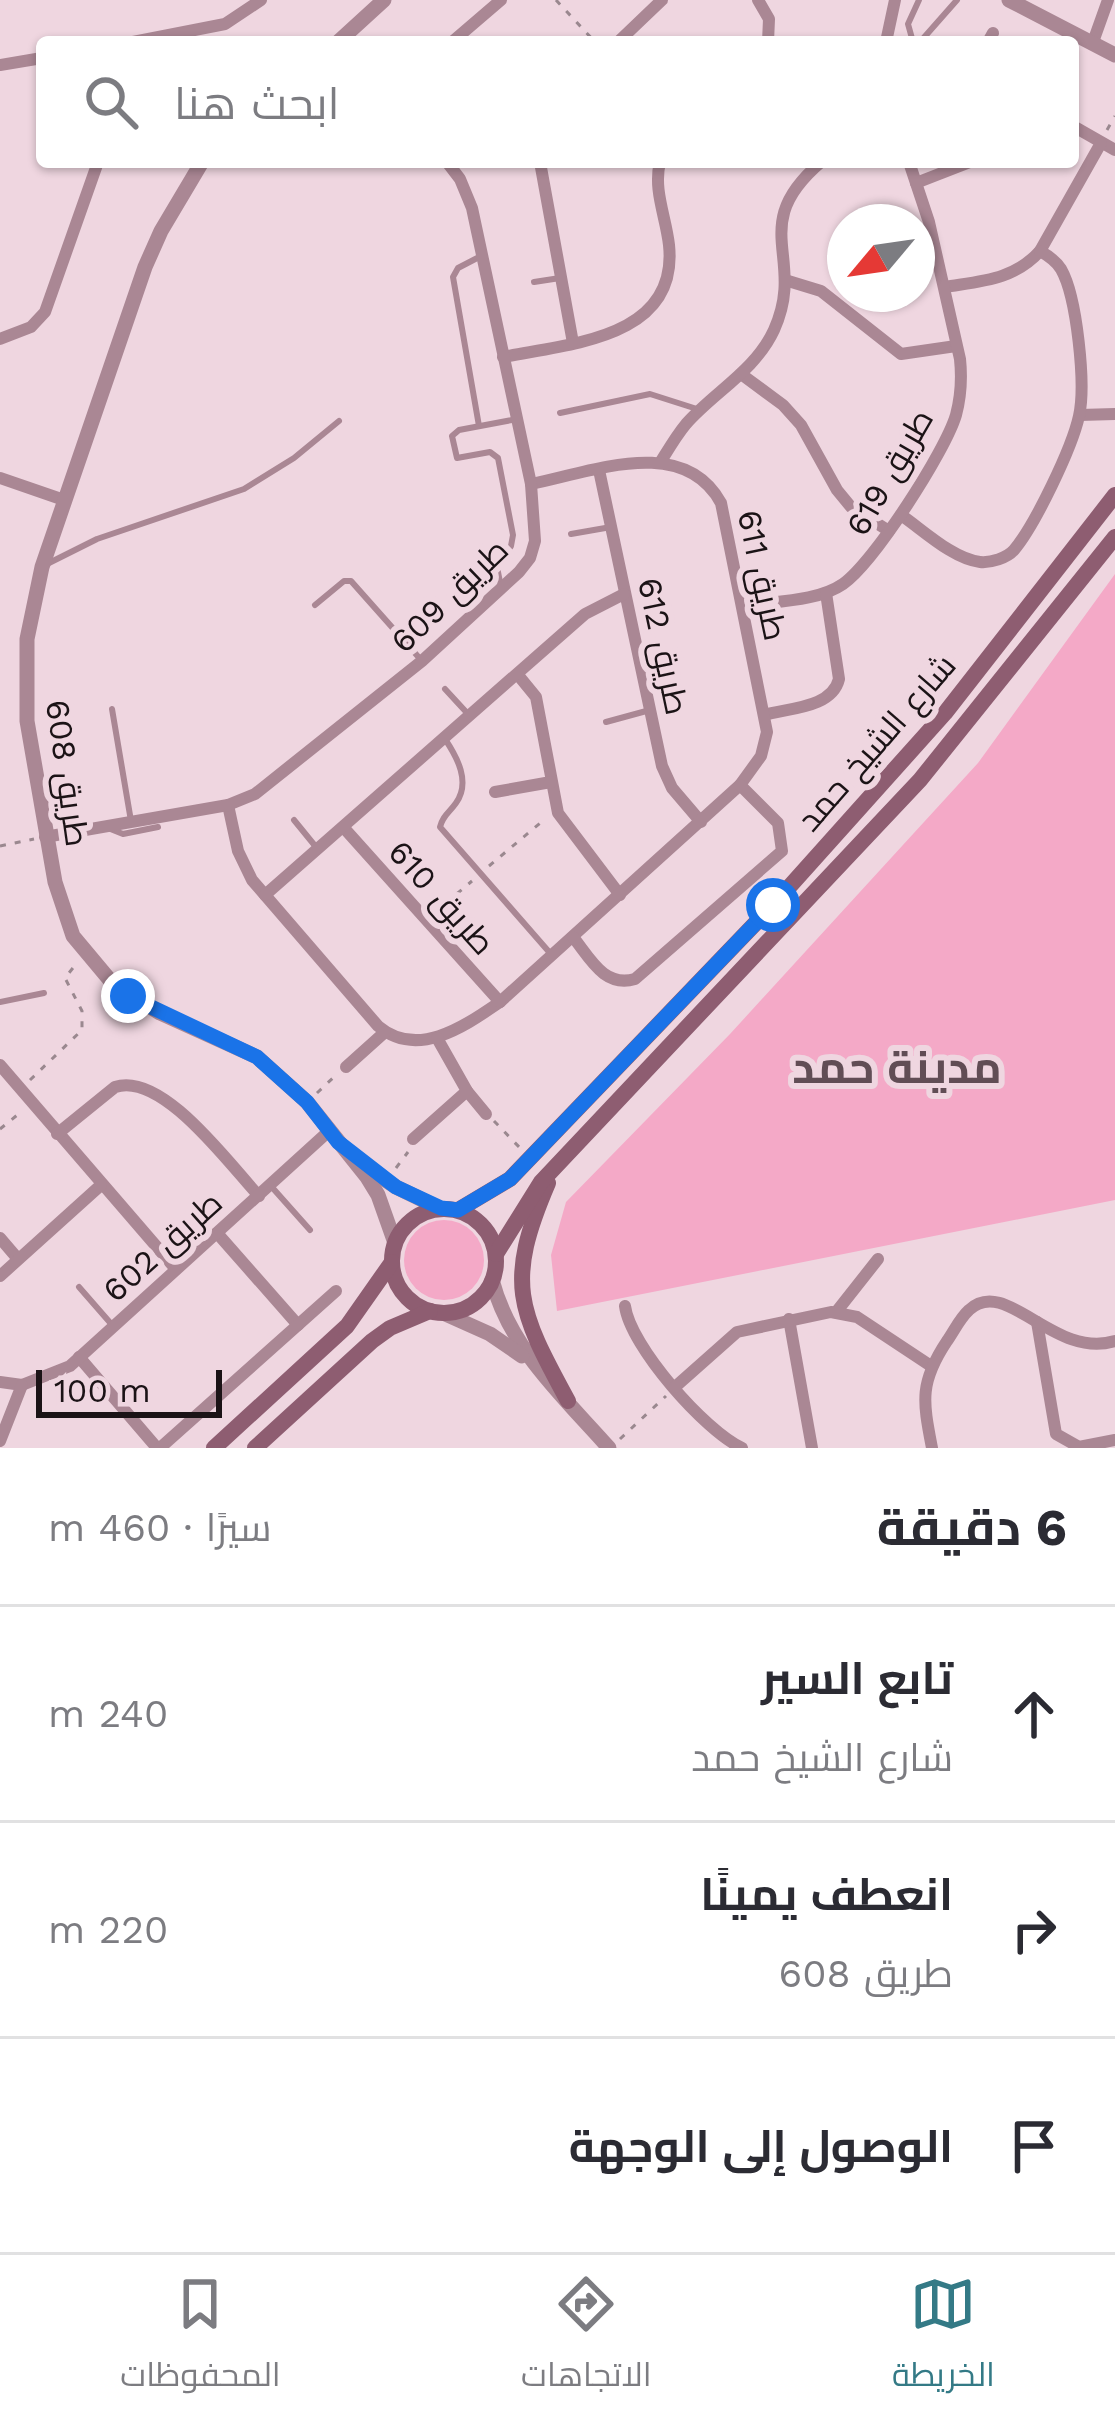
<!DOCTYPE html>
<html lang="ar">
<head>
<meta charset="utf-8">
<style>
	body { margin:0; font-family:"Work Sans",Cairo,sans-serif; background:#f2f2f3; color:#2b2b33; direction:rtl }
	.compass { position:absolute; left:827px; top:204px; width:108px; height:108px; border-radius:50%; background:#fff; box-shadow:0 3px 9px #0004; rotate:241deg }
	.scale { position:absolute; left:36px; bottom:30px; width:186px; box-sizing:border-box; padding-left:12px; border:6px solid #1b1316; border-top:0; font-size:33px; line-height:42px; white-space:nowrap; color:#1b1316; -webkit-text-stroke:9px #efd6e0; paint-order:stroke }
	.stop { position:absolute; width:36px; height:36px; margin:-27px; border:9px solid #1a73e8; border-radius:50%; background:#fff }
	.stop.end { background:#1a73e8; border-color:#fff; box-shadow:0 3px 12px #0008 }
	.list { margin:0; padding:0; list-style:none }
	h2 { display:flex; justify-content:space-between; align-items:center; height:156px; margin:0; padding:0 48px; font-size:51px }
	h2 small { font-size:39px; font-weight:400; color:#7c7c81 }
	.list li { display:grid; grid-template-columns:78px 1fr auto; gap:36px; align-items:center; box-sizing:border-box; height:216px; padding:0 48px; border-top:3px solid #e1e1e2 }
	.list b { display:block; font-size:45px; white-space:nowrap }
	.list p { margin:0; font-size:39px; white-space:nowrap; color:#7c7c81 }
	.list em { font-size:39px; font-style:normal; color:#7c7c81 }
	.icon { flex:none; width:66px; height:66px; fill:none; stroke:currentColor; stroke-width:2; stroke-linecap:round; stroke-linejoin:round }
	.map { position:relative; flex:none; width:1115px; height:1448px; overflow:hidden; direction:ltr }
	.search { position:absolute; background:#fff; box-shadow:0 3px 9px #0004; left:36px; right:36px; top:36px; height:132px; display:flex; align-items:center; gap:30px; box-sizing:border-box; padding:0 42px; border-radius:12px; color:#7c7c81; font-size:45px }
	.sheet { height:804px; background:#fff }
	nav { display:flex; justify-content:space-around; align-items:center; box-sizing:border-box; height:168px; border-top:3px solid #e1e1e2; background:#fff; font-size:33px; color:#7c7c81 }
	nav a { display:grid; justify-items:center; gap:6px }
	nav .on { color:#347a86 }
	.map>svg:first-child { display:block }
	.green { fill:#f4a9c7 }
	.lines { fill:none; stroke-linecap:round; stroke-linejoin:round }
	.path { stroke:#9a888f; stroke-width:3; stroke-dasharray:6 9; stroke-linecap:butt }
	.service { stroke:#aa8794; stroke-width:6 }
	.minor { stroke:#aa8794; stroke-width:12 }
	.tertiary { stroke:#aa8794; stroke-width:15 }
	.secondary { stroke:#8e5d71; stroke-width:16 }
	.route { stroke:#1a73e8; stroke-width:15 }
	.labels { text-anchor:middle; stroke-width:12; stroke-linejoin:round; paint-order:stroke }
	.street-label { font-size:33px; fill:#1b1316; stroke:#efd6e0 }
	.district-label { font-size:45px; font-weight:bold; fill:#614d55; stroke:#efd6e0 }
</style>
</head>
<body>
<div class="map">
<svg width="1115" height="1448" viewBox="0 0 1115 1448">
	<rect width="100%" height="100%" fill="#efd6e0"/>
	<g class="green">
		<path d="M1115,574V1200L557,1311L551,1255L566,1202L730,1034L978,763Z"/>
		<circle cx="444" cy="1260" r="40"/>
	</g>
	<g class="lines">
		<g class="path">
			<path d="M556,0L595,42"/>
			<path d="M1107,130L1115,116"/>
			<path d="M0,846L34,839"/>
			<path d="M489,866L545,819"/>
			<path d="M434,913L472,881"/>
			<path d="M30,1080L82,1030V1011L65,978L76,964"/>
			<path d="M317,1093L336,1075"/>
			<path d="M494,1121L521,1149"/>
			<path d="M0,1129L21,1112"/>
			<path d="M396,1168L408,1152"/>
			<path d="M620,1439L666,1396"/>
		</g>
		<g class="service">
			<path d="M913,42L908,24L919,0"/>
			<path d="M920,42L957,0"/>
			<path d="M534,282L560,278"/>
			<path d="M560,413L650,394L697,409"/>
			<path d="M479,426L453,277L458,268L481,256"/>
			<path d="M571,534L611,527"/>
			<path d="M45,565L97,539L244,489L294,458L339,421"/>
			<path d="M501,587L497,567L511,546L513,535L498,458L490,452L457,458L452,436L459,430L517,419"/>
			<path d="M315,605L344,581H351L422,661"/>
			<path d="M445,689L468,714"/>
			<path d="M112,709L131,821"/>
			<path d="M606,722L650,710"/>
			<path d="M445,739C457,757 471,782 456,803C449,813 443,815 440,827L550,953"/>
			<path d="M294,820L316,847"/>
			<path d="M108,828L123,834L158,827"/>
			<path d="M0,1002L44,993"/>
			<path d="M270,1185L310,1230"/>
			<path d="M79,1287L113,1326"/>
		</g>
		<g class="minor">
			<path d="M758,0L769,19L768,42"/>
			<path d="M133,42L225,24L261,0"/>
			<path d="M452,42L501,0"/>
			<path d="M618,42L662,0"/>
			<path d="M886,42L895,0"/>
			<path d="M988,42L993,33"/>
			<path d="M1093,42L1108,0"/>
			<path d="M0,65L42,58"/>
			<path d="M1073,126L1115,150"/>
			<path d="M540,162L573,343"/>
			<path d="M916,183L970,162"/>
			<path d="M785,280L821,291L901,354L956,346"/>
			<path d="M945,287C981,281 1014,280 1040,251L1101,143"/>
			<path d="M0,339L31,327L45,312L98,162"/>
			<path d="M503,357C568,344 679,339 669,245C666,217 653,190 660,162"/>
			<path d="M741,374L783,405L801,425L837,490L851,507L889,531"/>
			<path d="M1080,415L1115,414"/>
			<path d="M660,463C668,450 676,436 686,424C714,392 755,371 774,330C807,257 746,226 821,162"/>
			<path d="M599,470L662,766L672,788L701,822"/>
			<path d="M0,478L64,500"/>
			<path d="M901,515C923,530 953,559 980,562C991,563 1007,558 1014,550C1035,525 1072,448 1079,416C1086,385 1077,297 1061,269C1056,261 1049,256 1040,251"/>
			<path d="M743,606C774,601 817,602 843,584C874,562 945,452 956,415C961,396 962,378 960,359L929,222L909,162"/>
			<path d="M518,675L536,697L558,813L620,895"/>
			<path d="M764,715C789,708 832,708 839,679L826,593"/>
			<path d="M495,792L551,782"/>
			<path d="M228,805L238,851L252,880L378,1026C418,1060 466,1025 500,1002L740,785L761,756L767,732L721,503C683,434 592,472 531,484"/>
			<path d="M344,828L500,1002"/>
			<path d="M45,837L228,805L255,794L422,661L519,572L530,558L535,541L531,484L472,208L460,179L447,162"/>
			<path d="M265,895L585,614L624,594"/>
			<path d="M573,937C590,958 604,988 635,979L782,851L778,823L740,785"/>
			<path d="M0,1065L175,1268"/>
			<path d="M346,1067L385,1032"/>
			<path d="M467,1091L486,1114"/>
			<path d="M57,1134L115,1087C162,1071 229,1164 259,1196"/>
			<path d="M413,1139L467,1091L437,1038"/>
			<path d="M217,1233L298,1325"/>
			<path d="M0,1238L18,1259"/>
			<path d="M0,1276L101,1185"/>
			<path d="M625,1306C630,1346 705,1431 742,1448"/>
			<path d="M837,1311L878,1259"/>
			<path d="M789,1319L812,1448"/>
			<path d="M1037,1322L1056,1434L1079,1447L1115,1440"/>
			<path d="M79,1357L157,1448"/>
			<path d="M0,1382L22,1385L70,1366L329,1131"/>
			<path d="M675,1387L737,1332L831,1312L857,1317L931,1366"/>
			<path d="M0,1441L22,1385"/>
			<path d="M160,1448L336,1291"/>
			<path d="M932,1448C923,1401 919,1383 947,1341C954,1331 960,1318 969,1310C1006,1275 1054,1360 1115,1341"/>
		</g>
		<g class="tertiary">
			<path d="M1009,0L1115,55"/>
			<path d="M338,42L384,0"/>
			<path d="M202,162L161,231L145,267L42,567L27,639V721L55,882L73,936L114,985L160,1013L257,1057L307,1102L367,1177L378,1195L395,1243"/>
			<path d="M367,1168L396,1187L441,1209"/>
			<path d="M492,1280C510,1349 563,1396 609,1448"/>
			<path d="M443,1313L490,1334L522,1356"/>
		</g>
		<g class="secondary">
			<path d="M548,1183C505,1283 518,1309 568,1401"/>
			<circle cx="444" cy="1261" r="52"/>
			<path d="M458,1210L510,1179L773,905L945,713L1115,495"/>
			<path d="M496,1254L541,1182L920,780L1115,537"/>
			<path d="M214,1448L347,1326L392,1262"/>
			<path d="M255,1448L372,1341L390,1328L430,1311"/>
		</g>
	</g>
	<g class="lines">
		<path class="route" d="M128,996L257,1057L307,1102L338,1142L396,1187L441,1208L458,1210L510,1179L773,905"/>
	</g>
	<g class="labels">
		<g class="street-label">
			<text transform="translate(889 472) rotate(-60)" y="12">طريق 619</text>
			<text transform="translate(763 575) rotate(78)" y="12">طريق 611</text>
			<text transform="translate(449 595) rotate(-44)" y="12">طريق 609</text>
			<text transform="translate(664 646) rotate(78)" y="12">طريق 612</text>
			<text transform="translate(876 742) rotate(-49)" y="12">شارع الشيخ حمد</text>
			<text transform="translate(68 773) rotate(82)" y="12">طريق 608</text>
			<text transform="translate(442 897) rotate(48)" y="12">طريق 610</text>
			<text transform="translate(162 1246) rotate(-42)" y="12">طريق 602</text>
		</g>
		<g class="district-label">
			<text x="897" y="1083">مدينة حمد</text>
		</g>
	</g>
</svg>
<svg class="compass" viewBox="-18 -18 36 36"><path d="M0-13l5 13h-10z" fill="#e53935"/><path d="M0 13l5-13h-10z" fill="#7c7c81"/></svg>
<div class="scale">100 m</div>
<div class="stop" style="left:773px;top:905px"></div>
<div class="stop end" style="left:128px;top:996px"></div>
<div class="search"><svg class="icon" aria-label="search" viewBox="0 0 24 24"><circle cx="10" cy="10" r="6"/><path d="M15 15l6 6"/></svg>ابحث هنا</div>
</div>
<section class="sheet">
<h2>6 دقيقة<small>سيرًا · 460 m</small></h2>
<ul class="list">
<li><svg class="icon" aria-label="ahead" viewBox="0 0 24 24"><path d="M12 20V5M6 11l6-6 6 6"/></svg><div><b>تابع السير</b><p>شارع الشيخ حمد</p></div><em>240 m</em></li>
<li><svg class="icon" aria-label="right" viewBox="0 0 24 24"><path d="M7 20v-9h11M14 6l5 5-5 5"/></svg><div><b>انعطف يمينًا</b><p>طريق 608</p></div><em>220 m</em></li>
<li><svg class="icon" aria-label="arrive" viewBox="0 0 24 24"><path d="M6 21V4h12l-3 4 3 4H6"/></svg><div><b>الوصول إلى الوجهة</b></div></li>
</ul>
</section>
<nav>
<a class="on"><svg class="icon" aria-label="map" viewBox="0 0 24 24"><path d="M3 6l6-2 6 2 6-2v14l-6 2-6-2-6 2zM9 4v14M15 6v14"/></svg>الخريطة</a>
<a><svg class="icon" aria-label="directions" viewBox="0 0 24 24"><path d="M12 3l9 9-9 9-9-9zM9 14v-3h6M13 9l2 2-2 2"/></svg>الاتجاهات</a>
<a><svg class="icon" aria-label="saved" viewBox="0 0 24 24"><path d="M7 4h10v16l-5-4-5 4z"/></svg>المحفوظات</a>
</nav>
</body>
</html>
